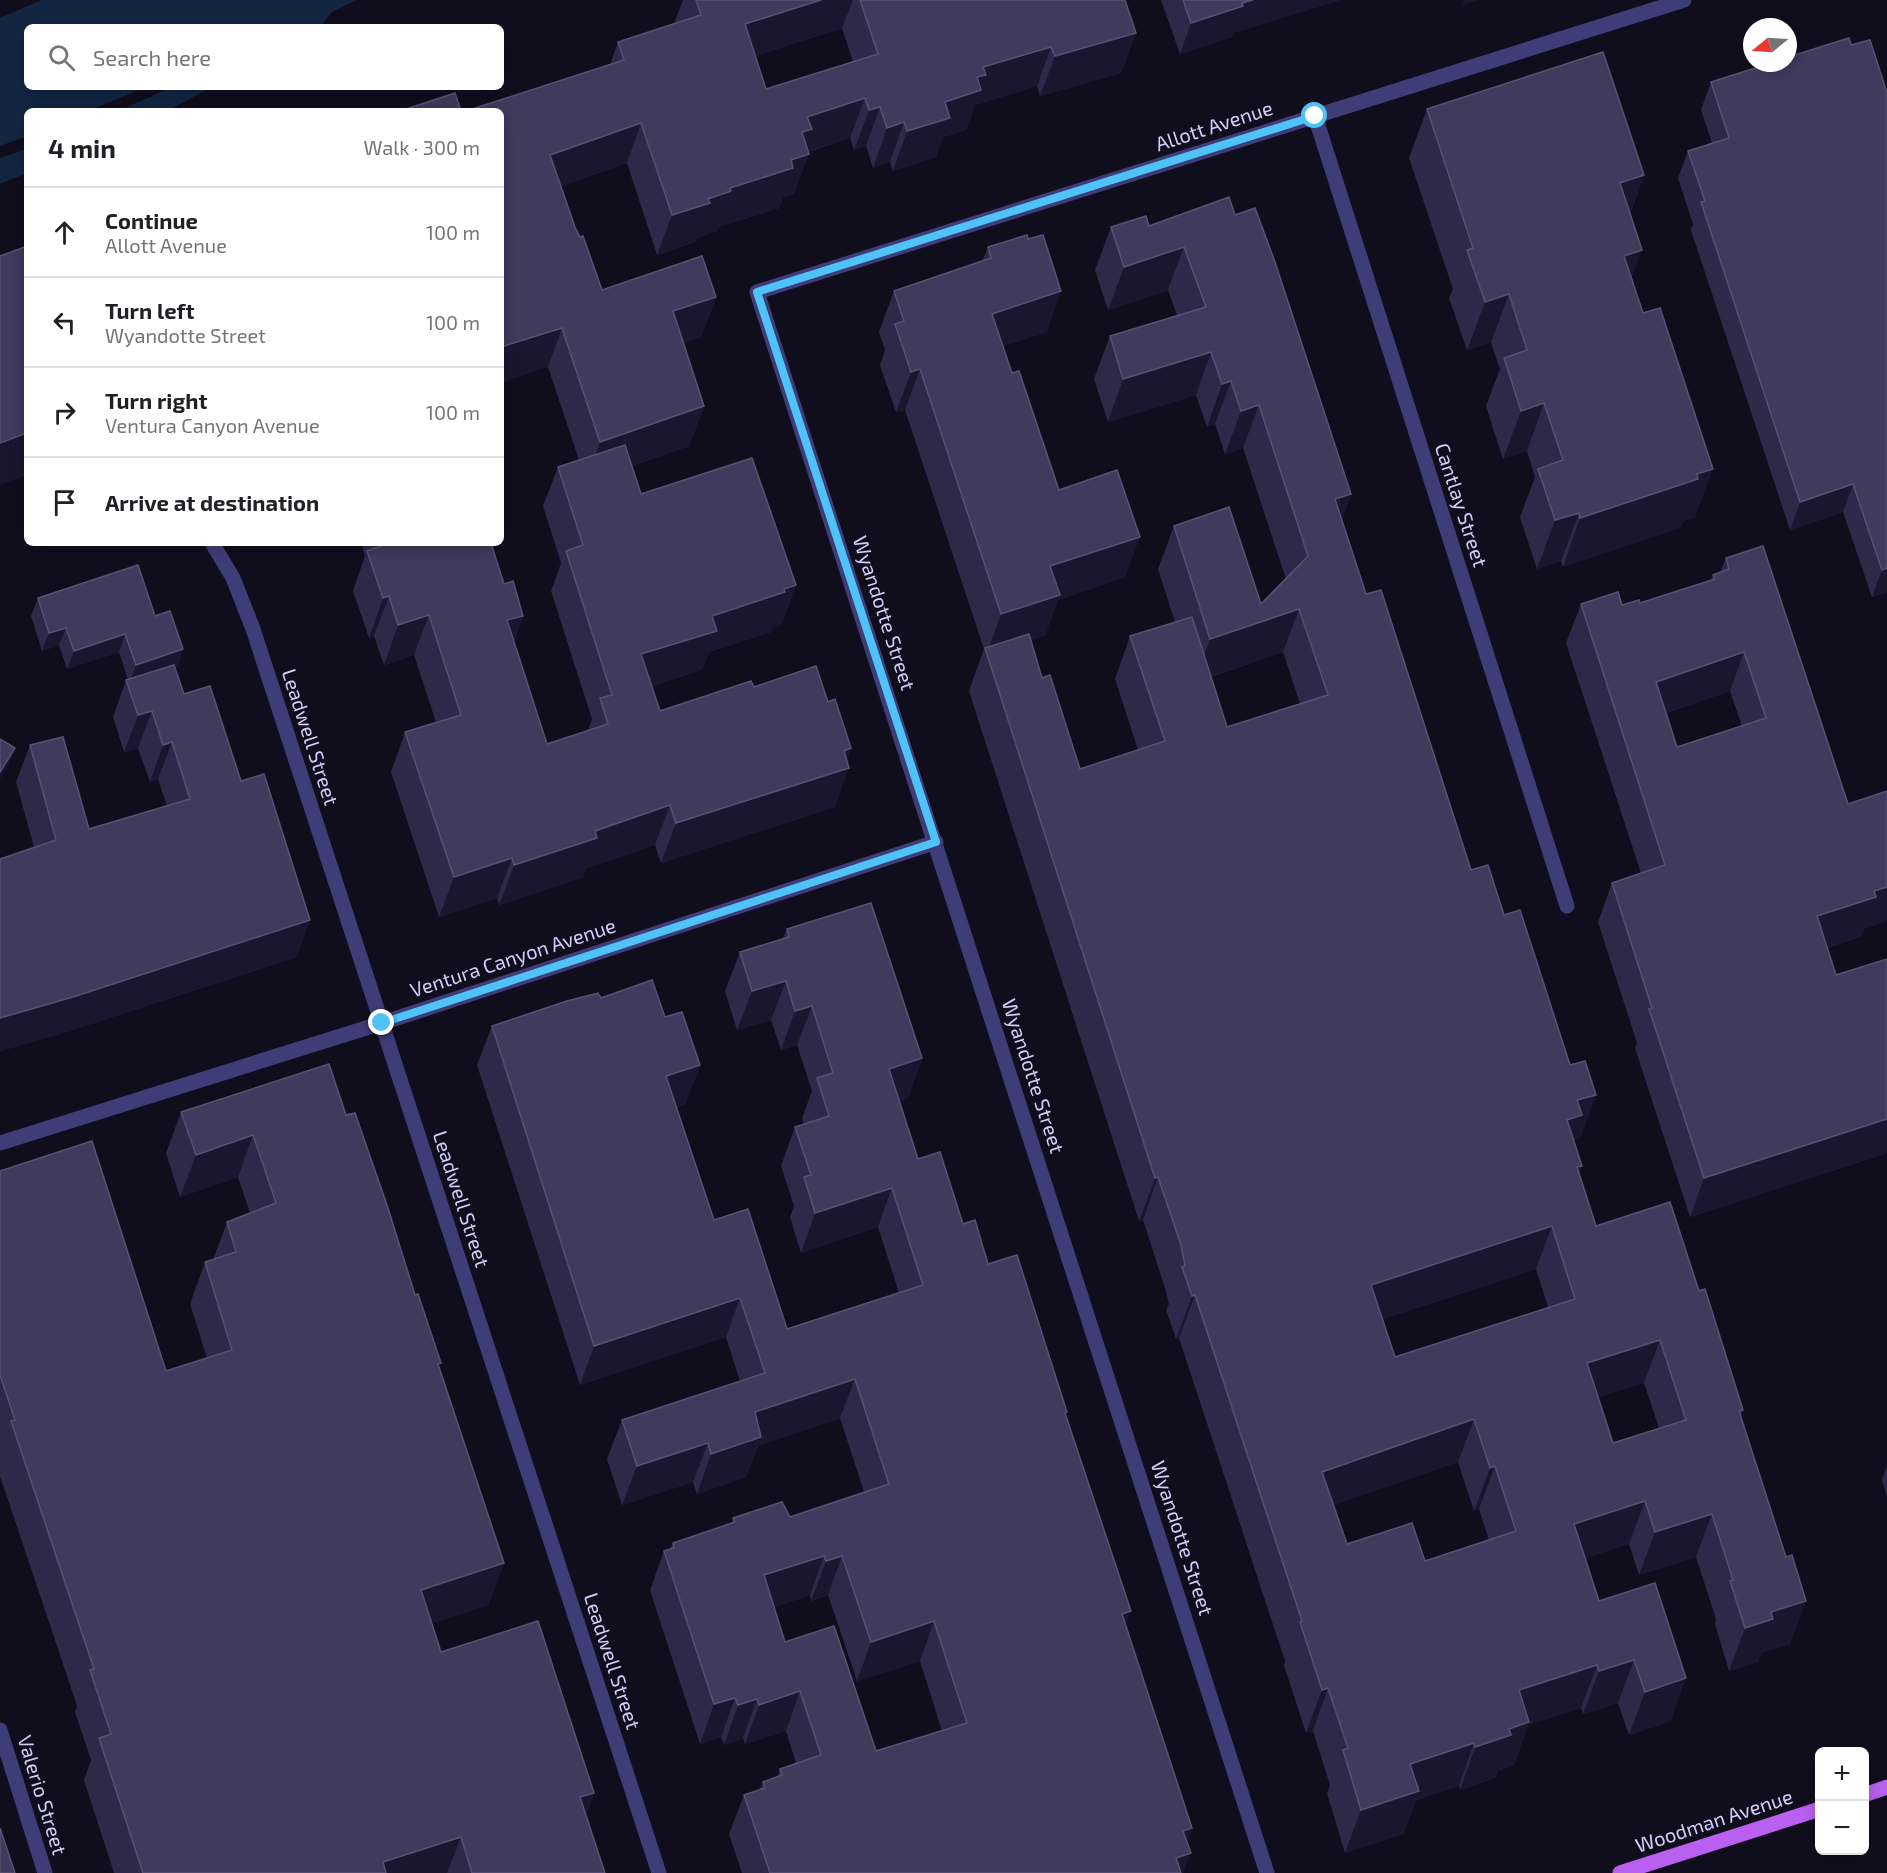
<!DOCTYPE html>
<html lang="en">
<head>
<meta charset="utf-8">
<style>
	body { margin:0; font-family:"Exo 2",sans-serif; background:#f6f6f6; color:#202124 }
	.controls { position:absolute; right:18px; bottom:18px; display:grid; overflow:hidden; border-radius:9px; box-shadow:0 3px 15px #0003 }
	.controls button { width:54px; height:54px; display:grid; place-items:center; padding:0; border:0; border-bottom:2px solid #e0e0e0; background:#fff; color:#202124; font:30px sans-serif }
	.compass { position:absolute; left:1743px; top:18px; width:54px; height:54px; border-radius:50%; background:#fff; box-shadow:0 3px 15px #0003; rotate:252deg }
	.stop { position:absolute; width:18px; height:18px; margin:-14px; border:4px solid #4fc3f7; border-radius:50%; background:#fff }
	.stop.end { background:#4fc3f7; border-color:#fff; box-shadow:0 2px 6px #0008 }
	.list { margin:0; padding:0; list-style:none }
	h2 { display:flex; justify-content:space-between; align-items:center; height:78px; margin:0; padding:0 24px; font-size:26px }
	h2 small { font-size:20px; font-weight:400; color:#757577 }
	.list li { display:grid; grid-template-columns:39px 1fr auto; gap:18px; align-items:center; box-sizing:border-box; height:90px; padding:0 24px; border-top:2px solid #e0e0e0 }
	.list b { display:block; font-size:22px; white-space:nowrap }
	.list p { margin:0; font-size:20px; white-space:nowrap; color:#757577 }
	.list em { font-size:20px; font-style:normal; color:#757577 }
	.icon { flex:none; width:33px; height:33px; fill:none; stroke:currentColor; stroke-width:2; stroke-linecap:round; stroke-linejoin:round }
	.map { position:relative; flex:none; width:1887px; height:1873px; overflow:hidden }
	.search { position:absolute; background:#fff; box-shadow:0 3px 15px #0003; left:24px; top:24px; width:480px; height:66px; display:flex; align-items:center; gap:15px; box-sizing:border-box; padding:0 21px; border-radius:9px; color:#757577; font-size:22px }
	.panel { position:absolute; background:#fff; box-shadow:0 3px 15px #0003; left:24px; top:108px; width:480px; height:438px; border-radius:9px }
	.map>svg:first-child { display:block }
	.water { fill:#122642 }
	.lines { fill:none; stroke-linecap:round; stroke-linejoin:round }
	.minor { stroke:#3f3d78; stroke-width:15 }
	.major { stroke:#b960f0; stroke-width:15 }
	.wall { fill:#2e2949; fill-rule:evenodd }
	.shaded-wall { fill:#1b1630 }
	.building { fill:#403a5c; stroke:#575275; stroke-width:1.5; fill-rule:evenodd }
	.route { stroke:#4fc3f7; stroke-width:8 }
	.labels { text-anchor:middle; stroke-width:4.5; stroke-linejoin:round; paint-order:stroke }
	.street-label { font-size:20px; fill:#d3cffa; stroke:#100e1d }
</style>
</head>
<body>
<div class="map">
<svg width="1887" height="1873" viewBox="0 0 1887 1873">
	<rect width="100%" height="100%" fill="#100e1d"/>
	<g class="water">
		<path d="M42,0H357L332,12L320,27H282L284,25L276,27H27V87H146L88,111H27V136L0,146V18Z"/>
		<path d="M172,87H212L167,111H118Z"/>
		<path d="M27,149V173L0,184V158Z"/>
	</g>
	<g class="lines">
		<g class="minor">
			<path d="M1315,116L1567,906"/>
			<path d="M212,543L233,578L253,629L659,1873"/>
			<path d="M0,1143L382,1023L936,842"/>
			<path d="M0,1730L45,1873"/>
			<path d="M1267,1873L757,292L1684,0"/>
		</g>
		<g class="major">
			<path d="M1864,1795L1887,1787"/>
			<path d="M1620,1873L1820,1809"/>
		</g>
	</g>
	<g class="wall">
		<path d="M683,0H1125L1136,33L1121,73L1040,96L1037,86L975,105L966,130L943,137L936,157L893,171L890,162L873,168L866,146L854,150L850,138L808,152L794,194L783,197L779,208L718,227L717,231L697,238L695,242L657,255L627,163L561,186L575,227L602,290L716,297L701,337L683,343L704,406L689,446L632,466L641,494L782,625L772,628L771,632L709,652L702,670L652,686L660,711L754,687L828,702L851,748L847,760L835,807L661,863L655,845L585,869L583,877L499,905L497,898L439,917L391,772L405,732L436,722L414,655L384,665L374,636L369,638L353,591L365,556L361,543H491L504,584L523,616L514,641L547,744L588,731L592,719L551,591L561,563L543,506L558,467L579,460L548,367L501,111L610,65L618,42L676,23L675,21ZM842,28L853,62L766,89L755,56Z"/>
		<path d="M1161,0H1340L1233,33L1232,37L1180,54Z"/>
		<path d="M1771,63L1887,592L1872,597L1843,512L1790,530L1691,230L1693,224L1678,178L1688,151L1712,143L1701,110L1711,82Z"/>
		<path d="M1427,109L1644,175L1630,214L1632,278L1695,517L1683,521L1680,528L1563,567L1561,561L1537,569L1520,517L1535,477L1527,451L1503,459L1486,406L1500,369L1491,342L1467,350L1449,298L1453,289L1409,158Z"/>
		<path d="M1235,215L1351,494L1342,519L1366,594L1471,870L1504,915L1570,1065L1596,1095L1580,1138L1574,1140L1579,1174L1596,1226L1699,1291L1743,1410L1741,1417L1790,1644L1761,1653L1758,1662L1729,1671L1715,1624L1716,1619L1696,1557L1639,1575L1629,1544L1585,1558L1599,1601L1671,1721L1629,1735L1618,1703L1583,1714L1581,1708L1528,1725L1514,1765L1498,1771L1495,1778L1460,1790L1459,1786L1416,1800L1403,1834L1345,1853L1327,1793L1330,1785L1313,1731L1306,1733L1284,1665L1285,1661L1179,1338L1176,1339L1166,1310L1169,1304L1165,1288L1143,1220L1139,1221L969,691L984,649L905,410L896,412L880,365L885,350L879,332L894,291L983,260L988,247L1047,332L1003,346L1012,373L1059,490L1125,577L1058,600L1045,635L1031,640L1042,678L1080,769L1138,750L1115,679L1130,636L1175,622L1158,569L1174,526L1261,604L1286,579L1243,448L1225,454L1215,424L1207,427L1196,395L1108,422L1094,379L1110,336L1177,315L1168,290L1108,310L1095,270L1111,227L1149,226ZM1283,652L1300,704L1227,727L1211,677ZM1536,1269L1548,1307L1395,1357L1383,1319ZM1644,1383L1659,1428L1613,1443L1598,1397ZM1458,1462L1474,1511L1479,1509L1489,1540L1425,1561L1347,1544L1333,1505Z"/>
		<path d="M1726,558L1864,929L1862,936L1827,948L1836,975L1887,959V1153L1690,1217L1635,1048L1637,1043L1598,922L1612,883L1641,873L1566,643L1581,604L1622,605L1640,603L1711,580L1713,575L1720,572ZM1730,691L1742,726L1677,747L1666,713Z"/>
		<path d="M38,598L155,616L183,649L177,667L175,668L184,694L297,957L60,1034L0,1051V859L34,847L16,782L30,745L89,829L167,806L158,779L150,782L138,748L124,752L113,717L126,680H128L119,652L67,669L59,645L42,651L31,616Z"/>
		<path d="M787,929L922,1058L908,1098L899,1101L918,1159L963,1224L988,1264L1066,1417L1126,1624L1187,1842L1183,1873H742L729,1834L744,1795L760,1789L763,1782L777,1777L780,1769L796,1763L786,1731L745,1744L743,1738L724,1745L721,1737L700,1744L650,1590L664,1551L670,1549L673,1543L731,1524L733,1518L790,1517L864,1492L840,1418L758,1446L746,1477L697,1494L693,1482L622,1505L607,1459L622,1420L740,1381L726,1337L580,1385L477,1065L492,1026L601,998L665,1017L700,1065L685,1104L676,1108L714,1220L787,1329L899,1293L878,1227L801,1253L790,1217L794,1206L781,1166L795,1127L804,1124L802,1118L812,1091L797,1045L781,1050L771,1020L737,1030L725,991L740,952L783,938ZM810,1595L811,1601L828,1595L857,1681L920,1661L942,1731L876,1751L785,1642L774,1607Z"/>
		<path d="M181,1112L346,1115L415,1295L504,1563L488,1605L432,1623L441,1652L594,1793L586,1815L605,1873H114L84,1780L91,1760L75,1712L77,1706L0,1476V1171L166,1371L207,1358L190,1304L205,1262L213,1260L227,1222L250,1213L238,1177L180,1197L166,1153Z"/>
		<path d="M1887,1465V1497L1882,1480Z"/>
	</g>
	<g class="shaded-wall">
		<path d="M821,0H853L842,28L730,64L745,24Z"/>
		<path d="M1253,0H1340L1233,33L1232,37L1180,54L1191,23Z"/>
		<path d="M1464,0H1479L1462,5Z"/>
		<path d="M1136,33L1121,73L1040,96L1055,56Z"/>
		<path d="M1051,47L1037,86L975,105L966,130L943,137L936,157L893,171L907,131L977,77L983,67Z"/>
		<path d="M865,98L850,138L803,153L809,154L794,194L783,197L779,208L718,227L717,231L697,238L695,242L657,255L672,215L730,188L807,117Z"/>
		<path d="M880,107L866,146L854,150L869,110Z"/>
		<path d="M904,122L890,162L873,168L887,128Z"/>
		<path d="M641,123L627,163L535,195L550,155Z"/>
		<path d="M1644,175L1626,224L1620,183Z"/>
		<path d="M1184,247L1168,290L1108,310L1124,267Z"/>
		<path d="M1642,250L1624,299V256Z"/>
		<path d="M1061,291L1047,332L977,355L992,314Z"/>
		<path d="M1509,294L1491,342L1467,350L1485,302Z"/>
		<path d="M716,297L701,337L658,351L673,311Z"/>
		<path d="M562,328L548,367L501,383V347Z"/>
		<path d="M1211,352L1196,395L1108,422L1123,379Z"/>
		<path d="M920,369L905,410L896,412L911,372Z"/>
		<path d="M1231,381L1215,424L1207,427L1222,384Z"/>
		<path d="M1544,403L1527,451L1503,459L1521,411Z"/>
		<path d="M1259,405L1243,448L1225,454L1241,411Z"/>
		<path d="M704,406L689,446L586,482L600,442Z"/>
		<path d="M27,433V475L0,485V443Z"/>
		<path d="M1713,469L1695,517L1683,521L1680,528L1563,567L1580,518L1697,474Z"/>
		<path d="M1853,484L1843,512L1790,530L1800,502Z"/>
		<path d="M1351,494L1335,537V499Z"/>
		<path d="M1579,513L1561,561L1537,569L1555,520Z"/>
		<path d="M1140,537L1125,577L1058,600L1045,635L987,655V653L1001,614L1050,566Z"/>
		<path d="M1887,568V592L1872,597L1882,570Z"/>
		<path d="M796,585L782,625L772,628L771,632L709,652L702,670L627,694L641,654L712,616Z"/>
		<path d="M389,596L374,636L369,638L383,598Z"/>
		<path d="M1299,609L1283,652L1195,682L1210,639Z"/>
		<path d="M429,615L414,655L384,665L398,625Z"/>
		<path d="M523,616L508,655L507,620Z"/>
		<path d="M66,628L59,645L42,651L49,633Z"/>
		<path d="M125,634L119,652L67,669L74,651Z"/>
		<path d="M183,649L177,667L129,683L136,665Z"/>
		<path d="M1744,652L1730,691L1642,721L1656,682Z"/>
		<path d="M152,711L138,748L124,752L138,715Z"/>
		<path d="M172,742L158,779L150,782L163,745Z"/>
		<path d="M15,748L8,765L0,779V772Z"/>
		<path d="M851,748L843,770L849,768L835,807L661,863L676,823Z"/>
		<path d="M670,805L655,845L585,869L583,877L499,905L514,865L595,831Z"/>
		<path d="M512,858L497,898L439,917L454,877Z"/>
		<path d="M1887,887V921L1864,929L1862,936L1803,955L1817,916L1874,891Z"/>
		<path d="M310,920L297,957L60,1034L0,1051V1018Z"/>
		<path d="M786,981L771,1020L737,1030L752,991Z"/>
		<path d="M812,1006L797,1045L781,1050L795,1011Z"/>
		<path d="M922,1058L908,1098L874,1109L889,1069Z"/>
		<path d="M700,1065L685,1104L651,1116L666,1076Z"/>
		<path d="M1596,1095L1580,1138L1572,1140L1567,1120L1577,1100Z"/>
		<path d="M1887,1119V1153L1690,1217L1704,1178Z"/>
		<path d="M253,1135L238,1177L180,1197L196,1155Z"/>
		<path d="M1582,1166L1567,1209L1577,1167Z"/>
		<path d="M1158,1177L1143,1220L1139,1221L1155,1178Z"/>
		<path d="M892,1188L878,1227L801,1253L815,1213Z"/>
		<path d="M1552,1226L1536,1269L1355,1328L1371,1285Z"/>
		<path d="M1195,1295L1179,1338L1176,1339L1192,1296Z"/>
		<path d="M740,1298L726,1337L580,1385L594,1346Z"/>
		<path d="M1660,1340L1644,1383L1571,1406L1587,1363Z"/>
		<path d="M855,1379L840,1418L758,1446L746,1477L697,1494L711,1454L755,1412Z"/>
		<path d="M1474,1419L1458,1462L1306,1515L1322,1472Z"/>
		<path d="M708,1443L693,1482L622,1505L637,1466Z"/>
		<path d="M1495,1466L1479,1509L1474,1511L1490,1468Z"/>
		<path d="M1645,1501L1629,1544L1559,1567L1574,1524Z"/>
		<path d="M1712,1514L1696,1557L1639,1575L1655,1532Z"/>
		<path d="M824,1556L810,1595L749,1615L764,1575Z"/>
		<path d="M842,1556L828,1595L811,1601L826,1561Z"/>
		<path d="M504,1563L488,1605L406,1632L421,1590Z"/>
		<path d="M1806,1601L1790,1644L1761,1653L1758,1662L1729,1671L1745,1628L1771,1612Z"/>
		<path d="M1131,1611L1116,1650L1122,1614Z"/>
		<path d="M934,1621L920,1661L857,1681L871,1642Z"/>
		<path d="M1634,1660L1618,1703L1583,1714L1599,1671Z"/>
		<path d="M1597,1665L1581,1708L1528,1725L1514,1765L1498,1771L1495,1778L1460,1790L1475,1747L1519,1690Z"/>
		<path d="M1686,1678L1671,1721L1629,1735L1645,1692Z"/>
		<path d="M1328,1688L1313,1731L1306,1733L1322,1690Z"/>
		<path d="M800,1691L786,1731L745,1744L759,1705Z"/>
		<path d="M735,1698L721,1737L700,1744L714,1704Z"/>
		<path d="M757,1699L743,1738L724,1745L738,1705Z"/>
		<path d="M1474,1743L1459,1786L1416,1800L1403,1834L1345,1853L1361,1810L1410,1764Z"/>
		<path d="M594,1793L579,1835L580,1797Z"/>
		<path d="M1192,1828L1182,1856L1191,1853L1183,1873H1170L1183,1831Z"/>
		<path d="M461,1837L447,1873H379L383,1862Z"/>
	</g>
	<g class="building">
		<path d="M696,0H821L745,24L766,89L878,54L860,0H1125L1136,33L1055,56L1051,47L983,67L986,75L977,77L981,90L945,102L950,118L907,131L904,122L887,128L880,107L869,110L865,98L807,117L812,129L802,132L809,154L791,160L793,168L730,188L731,191L708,199L710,203L672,215L641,123L550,155L575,227L580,237L583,236L602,290L702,256L716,297L673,311L704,406L600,442L562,328L501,347V111H466L624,60L618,42L701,15Z"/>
		<path d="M1183,0H1253L1242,3L1243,6L1191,23Z"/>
		<path d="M1849,38L1851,45L1870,40L1887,93V568L1882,570L1853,484L1800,502L1701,202L1705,201L1688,151L1729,138L1711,82L1771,63H1788V57Z"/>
		<path d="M1603,52L1644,175L1620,183L1642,250L1624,256L1643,313L1660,308L1713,469L1697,474L1698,479L1580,518L1579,513L1555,520L1538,469L1563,460L1544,403L1521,411L1504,358L1527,350L1509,294L1485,302L1467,250L1473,248L1427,109Z"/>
		<path d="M455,93L461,111H400Z"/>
		<path d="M1229,197L1235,215L1255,208L1275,262L1351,494L1335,499L1366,594L1381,590L1471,870L1488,865L1504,915L1520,910L1570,1065L1585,1061L1596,1095L1577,1100L1582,1115L1567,1120L1582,1166L1577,1167L1596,1226L1670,1202L1699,1291L1705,1289L1743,1410L1739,1411L1786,1557L1792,1555L1806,1601L1771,1612L1773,1619L1745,1628L1730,1581L1733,1580L1712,1514L1655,1532L1645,1501L1574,1524L1599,1601L1655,1583L1686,1678L1645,1692L1634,1660L1599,1671L1597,1665L1519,1690L1529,1722L1509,1729L1511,1735L1475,1747L1474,1743L1410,1764L1419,1791L1361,1810L1343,1750L1348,1748L1328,1688L1322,1690L1300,1622L1302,1621L1195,1295L1192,1296L1182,1267L1185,1266L1181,1245L1158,1177L1155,1178L985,648L1029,634L1042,678L1050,675L1080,769L1165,741L1130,636L1192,617L1227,727L1328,695L1299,609L1210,639L1174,526L1229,507L1261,604L1308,556L1259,405L1241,411L1231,381L1222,384L1211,352L1123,379L1110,336L1206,307L1184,247L1124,267L1111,227L1146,216L1149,226ZM1552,1226L1575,1299L1395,1357L1371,1285ZM1660,1340L1686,1420L1613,1443L1587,1363ZM1474,1419L1490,1468L1495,1466L1516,1531L1425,1561L1412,1523L1347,1544L1322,1472Z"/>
		<path d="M1027,235L1028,239L1043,235L1061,291L992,314L1012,373L1019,371L1059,490L1117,470L1140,537L1050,566L1060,595L1001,614L920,369L911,372L895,324L904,321L894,291L991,258L988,247Z"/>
		<path d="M27,246V433L0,443V256Z"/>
		<path d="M625,445L641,494L752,458L796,585L784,589L785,592L712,616L717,631L641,654L660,711L751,681L754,687L816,666L828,702L835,699L851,748L844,751L849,768L676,823L670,805L595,831L597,838L514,865L512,858L454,877L405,732L461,715L429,615L398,625L389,596L383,598L367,551L389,543H491L504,584L513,581L523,616L507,620L547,744L608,724L600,698L612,695L566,551L583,545L558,467Z"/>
		<path d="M1763,546L1848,804L1887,791V887L1874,891L1876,897L1817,916L1836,975L1887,959V1119L1704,1178L1649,1009L1652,1008L1612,883L1665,865L1581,604L1618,592L1622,605L1639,600L1640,603L1715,579L1713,575L1729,569L1726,558ZM1744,652L1766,718L1677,747L1656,682Z"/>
		<path d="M138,565L155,616L170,611L183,649L136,665L125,634L74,651L66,628L49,633L38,598Z"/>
		<path d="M174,665L184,694L210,686L241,781L264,774L310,920L73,997L0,1018V859L56,840L30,745L63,737L89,829L190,799L172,742L163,745L152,711L138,715L126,680Z"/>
		<path d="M0,739L15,748L0,772Z"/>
		<path d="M871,903L922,1058L889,1069L918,1159L940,1152L963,1224L975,1220L988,1264L1017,1255L1067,1412L1065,1413L1131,1611L1122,1614L1192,1828L1183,1831L1191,1853L1176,1858L1181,1873H770L744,1795L765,1788L763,1782L782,1775L780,1769L821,1755L800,1691L759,1705L757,1699L738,1705L735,1698L714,1704L664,1551L674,1548L673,1543L735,1522L733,1518L782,1502L790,1517L889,1484L855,1379L755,1412L761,1437L711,1454L708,1443L637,1466L622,1420L765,1373L740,1298L594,1346L492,1026L567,1001L598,993L601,998L652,980L665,1017L682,1012L700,1065L666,1076L714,1220L748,1209L787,1329L923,1285L892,1188L815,1213L804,1177L811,1175L795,1127L829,1116L817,1078L833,1073L812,1006L795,1011L786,981L752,991L740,952L789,937L787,929ZM824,1556L826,1561L842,1556L871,1642L934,1621L967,1723L876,1751L834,1626L785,1642L764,1575Z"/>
		<path d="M329,1064L346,1115L355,1113L388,1208L415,1295L418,1294L441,1363L438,1364L504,1563L421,1590L441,1652L538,1621L594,1793L580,1797L605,1873H472L461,1837L383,1862L386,1873H143L99,1738L111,1734L90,1670L94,1669L11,1421L15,1420L0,1375V1171L92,1141L166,1371L232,1350L205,1262L236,1252L227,1222L276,1203L253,1135L196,1155L181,1112Z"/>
		<path d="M0,1828L15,1873H0Z"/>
	</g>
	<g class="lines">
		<path class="route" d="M382,1023L936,842L757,292L1315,116"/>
	</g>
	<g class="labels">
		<g class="street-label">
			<text transform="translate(1214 126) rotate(-18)" y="7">Allott Avenue</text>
			<text transform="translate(1461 505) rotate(72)" y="7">Cantlay Street</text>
			<text transform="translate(884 613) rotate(72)" y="7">Wyandotte Street</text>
			<text transform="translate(310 737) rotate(72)" y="7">Leadwell Street</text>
			<text transform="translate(513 958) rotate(-18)" y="7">Ventura Canyon Avenue</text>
			<text transform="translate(1033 1076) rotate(72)" y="7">Wyandotte Street</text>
			<text transform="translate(461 1199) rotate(72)" y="7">Leadwell Street</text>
			<text transform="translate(1182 1538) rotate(72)" y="7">Wyandotte Street</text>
			<text transform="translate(612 1661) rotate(72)" y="7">Leadwell Street</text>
			<text transform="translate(42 1795) rotate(73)" y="7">Valerio Street</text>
			<text transform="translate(1714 1821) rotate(-18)" y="7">Woodman Avenue</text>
		</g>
	</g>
</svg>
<div class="controls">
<button>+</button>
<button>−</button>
</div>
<svg class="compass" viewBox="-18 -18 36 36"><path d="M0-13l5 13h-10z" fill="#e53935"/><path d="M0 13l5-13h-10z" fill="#757577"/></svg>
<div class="stop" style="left:1315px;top:116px"></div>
<div class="stop end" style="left:382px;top:1023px"></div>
<div class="search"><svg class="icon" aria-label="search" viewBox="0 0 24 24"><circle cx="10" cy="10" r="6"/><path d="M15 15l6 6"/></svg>Search here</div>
<section class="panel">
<h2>4 min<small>Walk · 300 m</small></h2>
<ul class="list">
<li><svg class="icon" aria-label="ahead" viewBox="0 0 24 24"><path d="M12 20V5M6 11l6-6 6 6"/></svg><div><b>Continue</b><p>Allott Avenue</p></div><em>100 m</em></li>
<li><svg class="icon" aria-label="left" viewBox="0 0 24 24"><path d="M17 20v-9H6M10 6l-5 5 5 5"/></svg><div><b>Turn left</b><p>Wyandotte Street</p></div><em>100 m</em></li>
<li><svg class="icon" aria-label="right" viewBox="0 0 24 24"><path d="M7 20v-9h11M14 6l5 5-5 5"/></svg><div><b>Turn right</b><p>Ventura Canyon Avenue</p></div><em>100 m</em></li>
<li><svg class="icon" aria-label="arrive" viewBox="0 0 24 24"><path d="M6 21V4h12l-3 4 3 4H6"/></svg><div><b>Arrive at destination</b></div></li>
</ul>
</section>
</div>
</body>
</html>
